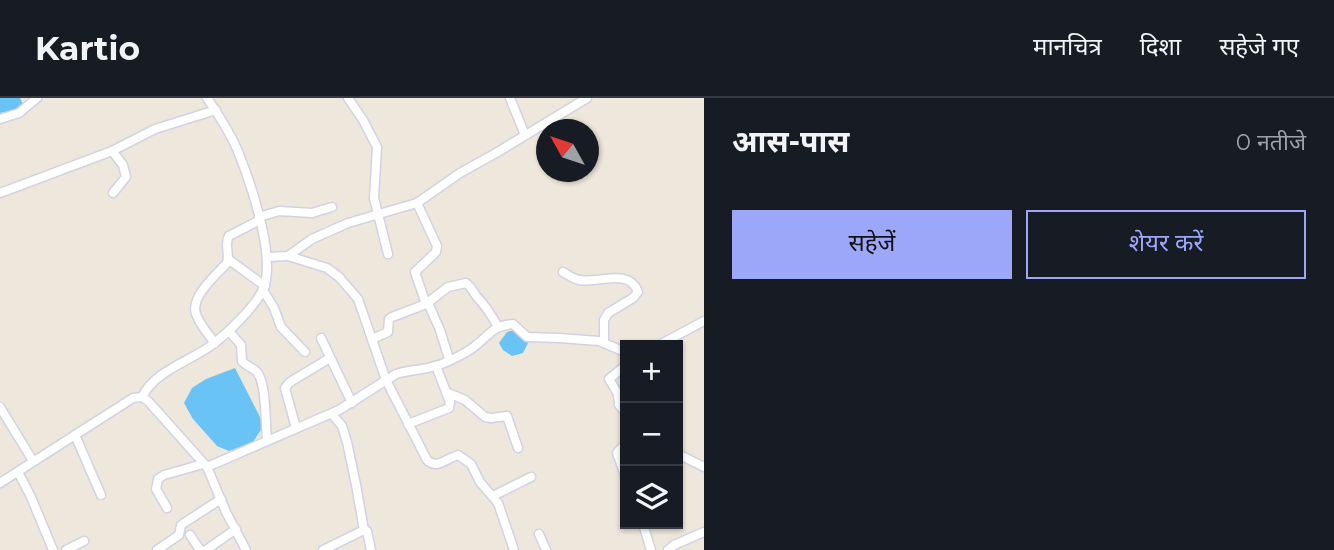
<!DOCTYPE html>
<html lang="hi">
<head>
<meta charset="utf-8">
<style>
	body { margin:0; font-family:Montserrat,"Noto Sans Devanagari",sans-serif; background:#242831; color:#f1f3f6 }
	.controls { position:absolute; right:21px; bottom:21px; display:grid; overflow:hidden; border-radius:0px; box-shadow:0 2px 5px #0004 }
	.controls button { width:63px; height:63px; display:grid; place-items:center; padding:0; border:0; border-bottom:2px solid #363941; background:#171b24; color:#f1f3f6; font:35px sans-serif }
	.compass { position:absolute; left:536px; top:21px; width:63px; height:63px; border-radius:50%; background:#171b24; box-shadow:0 2px 5px #0004; rotate:310deg }
	.list { margin:0; padding:0; list-style:none }
	h2 { display:flex; justify-content:space-between; align-items:center; height:91px; margin:0; padding:0 28px; font-size:30px }
	h2 small { font-size:23px; font-weight:400; color:#9ea1a6 }
	.actions { display:flex; gap:14px; padding:21px 28px }
	.actions a { flex:1; padding:16px 0; border:2px solid #9da7fa; border-radius:0px; text-align:center; font-size:24px; color:#9da7fa }
	.actions .main { background:#9da7fa; color:#111 }
	.icon { flex:none; width:38px; height:38px; fill:none; stroke:currentColor; stroke-width:2; stroke-linecap:round; stroke-linejoin:round }
	.map { position:relative; flex:none; width:704px; height:452px; overflow:hidden }
	header { display:flex; align-items:center; gap:42px; box-sizing:border-box; height:98px; padding:0 35px; background:#171b24; border-bottom:2px solid #363941 }
	header strong { font-size:33px }
	nav { display:flex; gap:38px; margin-inline-start:auto; font-size:24px }
	main { display:flex }
	aside { flex:1; background:#171b24 }
	.map>svg:first-child { display:block }
	.water { fill:#69c3f5 }
	.lines { fill:none; stroke-linecap:round; stroke-linejoin:round }
	.minor-casing { stroke:#d1d3e4; stroke-width:11 }
	.minor { stroke:#fff; stroke-width:8 }
</style>
</head>
<body>
<header>
<strong>Kartio</strong>
<nav><a>मानचित्र</a><a>दिशा</a><a>सहेजे गए</a></nav>
</header>
<main>
<div class="map">
<svg width="704" height="452" viewBox="0 0 704 452">
	<rect width="100%" height="100%" fill="#ede7dc"/>
	<g class="water">
		<path d="M0,0H20L23,6L15,12L0,15Z"/>
		<path d="M514,232L528,245L523,255L512,258L503,252L499,245L507,234Z"/>
		<path d="M235,270L264,327L253,344L229,353L217,348L193,321L184,305L192,290L206,281Z"/>
	</g>
	<g class="lines">
		<defs>
			<g id="minor">
				<path d="M348,0L363,22L377,49L374,100L388,156"/>
				<path d="M510,0L525,37"/>
				<path d="M0,21L19,15L37,0"/>
				<path d="M112,53L123,67L126,79L113,95"/>
				<path d="M0,95L112,53L155,31L216,12"/>
				<path d="M417,105L437,148L436,154L415,174L426,206"/>
				<path d="M259,119L279,113L312,115L332,109"/>
				<path d="M288,158L327,170L339,179L358,201L386,282L427,362C437,372 447,360 458,357L471,366L480,384L498,405L514,452"/>
				<path d="M267,159L288,158L312,141L348,125L417,105L460,75L496,55L587,0"/>
				<path d="M228,161L265,188"/>
				<path d="M563,174C568,177 574,181 579,182C597,186 629,169 638,194L633,200L608,215L604,222V245"/>
				<path d="M263,192L274,210L281,229L305,254"/>
				<path d="M428,205L440,232L449,261"/>
				<path d="M229,233L241,247L242,263C246,268 251,269 256,273C267,283 265,327 267,342"/>
				<path d="M321,240L352,305"/>
				<path d="M372,241L388,234L389,221L392,219L426,206L448,189L466,185C472,189 473,194 477,199C486,208 492,218 498,229"/>
				<path d="M215,245C208,236 200,227 196,216C190,199 216,177 227,165C230,156 224,146 229,138L260,122"/>
				<path d="M659,247L704,223"/>
				<path d="M625,268L609,281L618,296L619,307L625,314"/>
				<path d="M446,294L465,302L485,319L491,320L507,318L518,350"/>
				<path d="M142,299C154,274 187,264 209,249C226,237 260,205 265,186C274,152 250,83 237,51C229,33 218,16 207,0"/>
				<path d="M0,309L33,363"/>
				<path d="M332,316L342,328L347,344L356,387L364,432"/>
				<path d="M408,326L449,310L450,304L436,268"/>
				<path d="M296,330L285,290L290,284L330,260"/>
				<path d="M75,337L101,397"/>
				<path d="M625,346L617,355L625,377"/>
				<path d="M678,356L704,369"/>
				<path d="M207,369L339,312L396,276C409,272 423,272 435,268C445,266 468,254 475,248C491,236 492,228 513,226L527,239L559,240L599,243L625,254"/>
				<path d="M18,374L31,399L53,452"/>
				<path d="M0,385L133,300L142,299L148,303L207,369L226,414L246,452"/>
				<path d="M493,398L531,379"/>
				<path d="M167,410L156,391L158,381L164,377L203,366"/>
				<path d="M643,426L651,452"/>
				<path d="M539,436L546,452"/>
				<path d="M190,437L200,452"/>
				<path d="M66,452L84,443"/>
				<path d="M157,452L179,437L181,427L221,401"/>
				<path d="M206,452L236,431"/>
				<path d="M323,452L364,432L367,433L371,452"/>
				<path d="M668,452L674,447L704,434"/>
			</g>
		</defs>
		<use href="#minor" class="minor-casing"/>
		<use href="#minor" class="minor"/>
	</g>
</svg>
<div class="controls">
<button>+</button>
<button>−</button>
<button><svg class="icon" aria-label="layers" viewBox="0 0 24 24"><path d="M12 4l9 5-9 5-9-5zM3 14l9 5 9-5"/></svg></button>
</div>
<svg class="compass" viewBox="-18 -18 36 36"><path d="M0-13l5 13h-10z" fill="#e53935"/><path d="M0 13l5-13h-10z" fill="#9ea1a6"/></svg>
</div>
<aside>
<h2>आस-पास<small>0 नतीजे</small></h2>
<ul class="list">
</ul>
<div class="actions"><a class="main">सहेजें</a><a>शेयर करें</a></div>
</aside>
</main>
</body>
</html>
